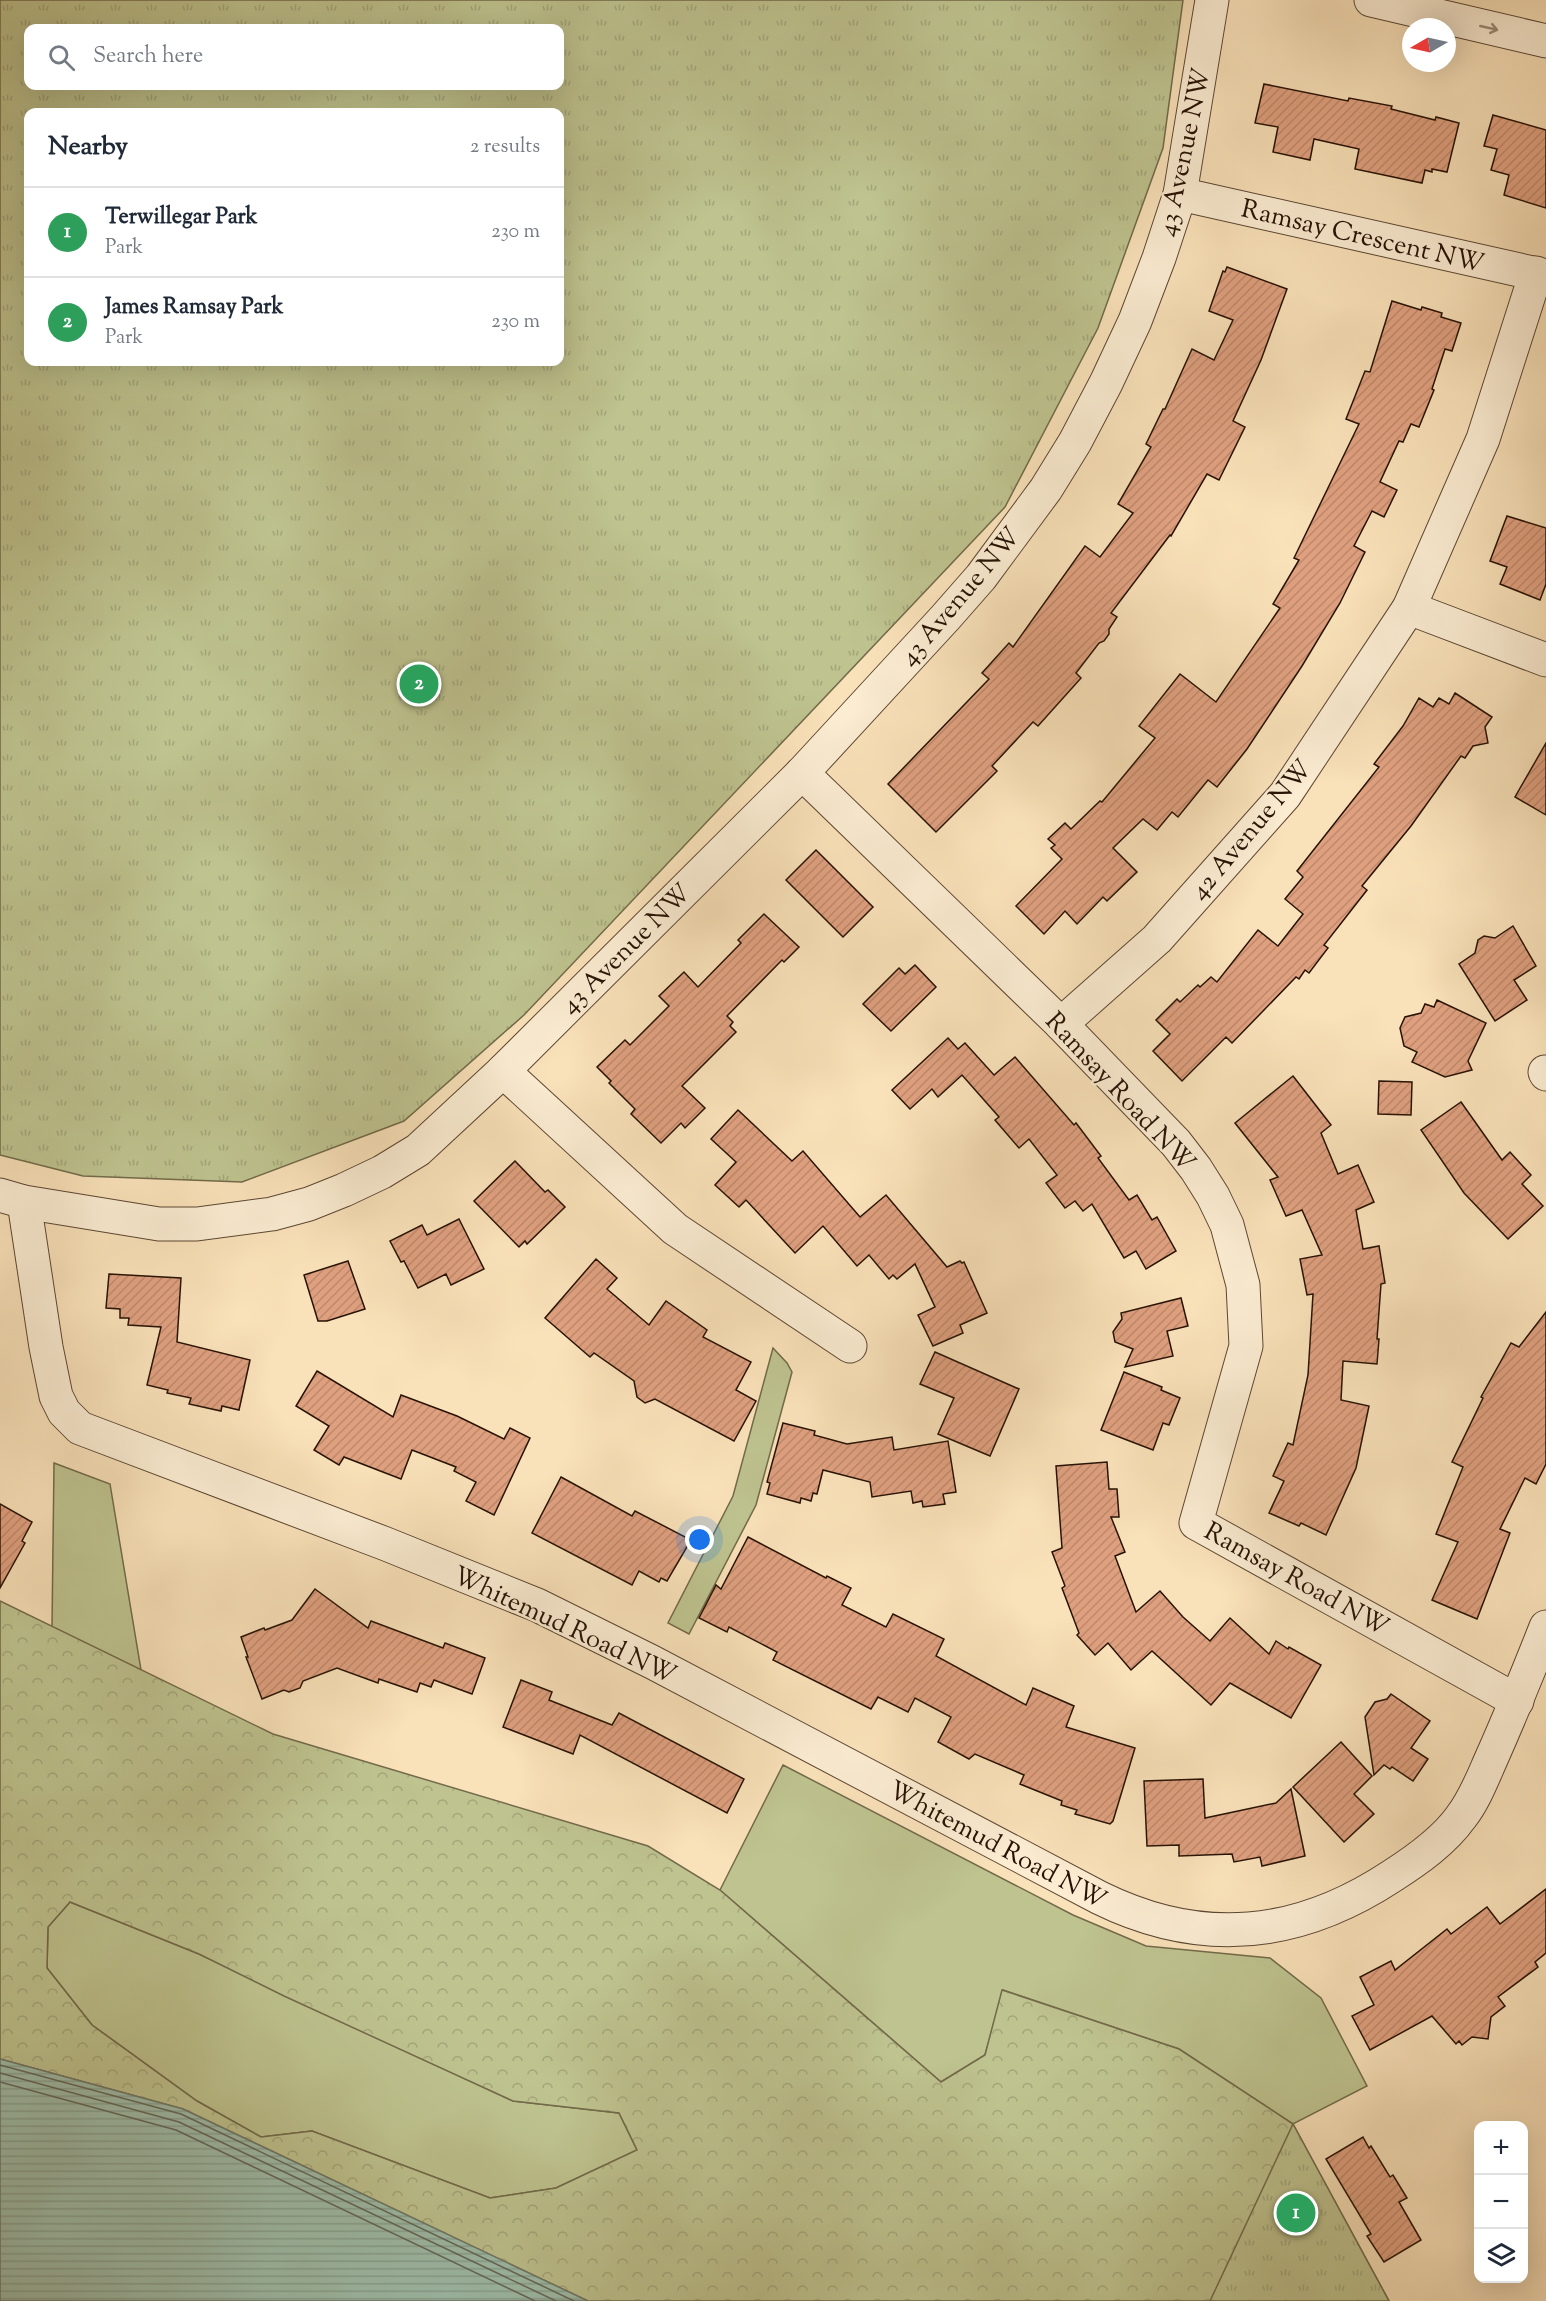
<!DOCTYPE html>
<html lang="en">
<head>
<meta charset="utf-8">
<style>
	body { margin:0; font-family:"Sorts Mill Goudy",serif; background:#f6f6f7; color:#1f2937 }
	.controls { position:absolute; right:18px; bottom:18px; display:grid; overflow:hidden; border-radius:12px; box-shadow:0 6px 24px #0002 }
	.controls button { width:54px; height:54px; display:grid; place-items:center; padding:0; border:0; border-bottom:2px solid #e0e1e3; background:#fff; color:#1f2937; font:30px sans-serif }
	.compass { position:absolute; left:1402px; top:18px; width:54px; height:54px; border-radius:50%; background:#fff; box-shadow:0 6px 24px #0002; rotate:261deg }
	.you { position:absolute; left:700px; top:1540px; width:21px; height:21px; margin:-15px; border:4px solid #fff; border-radius:50%; background:#1a73e8; box-shadow:0 0 0 9px #1a73e833 }
	.badge { display:grid; place-items:center; width:39px; height:39px; border-radius:50%; background:#8f2418; color:#fff; font-size:20px; font-weight:700 }
	.pin { position:absolute; translate:-50% -50%; border:3px solid #fff; box-shadow:0 2px 6px #0006 }
	.list { margin:0; padding:0; list-style:none }
	h2 { display:flex; justify-content:space-between; align-items:center; height:78px; margin:0; padding:0 24px; font-size:26px }
	h2 small { font-size:20px; font-weight:400; color:#747a83 }
	.list li { display:grid; grid-template-columns:39px 1fr auto; gap:18px; align-items:center; box-sizing:border-box; height:90px; padding:0 24px; border-top:2px solid #e0e1e3 }
	.list b { display:block; font-size:22px; white-space:nowrap }
	.list p { margin:0; font-size:20px; white-space:nowrap; color:#747a83 }
	.list em { font-size:20px; font-style:normal; color:#747a83 }
	.icon { flex:none; width:33px; height:33px; fill:none; stroke:currentColor; stroke-width:2; stroke-linecap:round; stroke-linejoin:round }
	.map { position:relative; flex:none; width:1546px; height:2301px; overflow:hidden }
	.search { position:absolute; background:#fff; box-shadow:0 6px 24px #0002; left:24px; top:24px; width:540px; height:66px; display:flex; align-items:center; gap:15px; box-sizing:border-box; padding:0 21px; border-radius:12px; color:#747a83; font-size:22px }
	.panel { position:absolute; background:#fff; box-shadow:0 6px 24px #0002; left:24px; top:108px; width:540px; height:258px; border-radius:12px }
	.map>svg:first-child { display:block }
	.green { fill:#bec38f; stroke:#726a4a; stroke-width:1.5 }
	.forest { fill:url(#forest-crowns); stroke:#726a4a; stroke-width:1.5; fill-rule:evenodd }
	.park { fill:url(#park-tufts); stroke:#726a4a; stroke-width:1.5; fill-rule:evenodd }
	.water { fill:url(#water-rules); stroke:#6e7969; stroke-width:1.5 }
	.lines { fill:none; stroke-linecap:round; stroke-linejoin:round }
	.shore { stroke:#626858; stroke-width:1.5 }
	.building { fill:url(#building-hatch); stroke:#271205; stroke-width:1.5 }
	.minor-casing { stroke:#5c4632; stroke-width:35 }
	.minor { stroke:#fbecd2; stroke-width:33 }
	.oneway { stroke:#9c8a76 }
	.labels { text-anchor:middle; stroke-width:5; stroke-linejoin:round; paint-order:stroke }
	.street-label { font-size:26px; fill:#271205; stroke:#fbecd2 }
</style>
</head>
<body>
<div class="map">
<svg width="1546" height="2301" viewBox="0 0 1546 2301">
	<defs>
		<pattern id="forest-crowns" width="20" height="18" patternUnits="userSpaceOnUse" patternTransform="scale(1.5)"><rect width="20" height="18" fill="#bec38f"/><path d="M2 6a3 3 0 1 1 6 0M12 15a3 3 0 1 1 6 0" fill="none" stroke="#a3a67a"/></pattern>
		<pattern id="park-tufts" width="24" height="20" patternUnits="userSpaceOnUse" patternTransform="scale(1.5)"><rect width="24" height="20" fill="#bec38f"/><path d="M3 7l-1-3M5 7V3M7 7l1-3M15 17l-1-3M17 17v-4M19 17l1-3" fill="none" stroke="#a3a67a"/></pattern>
		<pattern id="water-rules" width="6" height="5" patternUnits="userSpaceOnUse" patternTransform="scale(1.5)"><rect width="6" height="5" fill="#9ebeab"/><path d="M0 2.5h6" fill="none" stroke="#88a292"/></pattern>
		<pattern id="building-hatch" width="6" height="6" patternUnits="userSpaceOnUse" patternTransform="scale(1.5)"><rect width="6" height="6" fill="#dfa07f"/><path d="M-1 1l2-2M0 6l6-6M5 7l2-2" fill="none" stroke="#bf896c"/></pattern>
	</defs>
	<rect width="100%" height="100%" fill="#f9e1b9"/>
	<filter id="stains"><feTurbulence type="fractalNoise" baseFrequency=".00333" numOctaves="4"/><feColorMatrix values="0 0 0 0 .2 0 0 0 0 .09 0 0 0 0 .02 0 0 0 .5 -.17"/></filter>
	<radialGradient id="worn" r=".72"><stop offset=".6" stop-color="#630" stop-opacity="0"/><stop offset="1" stop-color="#630" stop-opacity=".3"/></radialGradient>
	<g class="green">
		<path d="M773,1348L787,1363L792,1372L756,1505L689,1634L668,1623L733,1496Z"/>
		<path d="M54,1463L110,1484L141,1670L52,1627Z"/>
		<path d="M783,1765L1073,1915L1146,1946L1270,1958L1321,1998L1367,2086L1293,2124L1179,2049L1003,1990L985,2055L941,2082L720,1890Z"/>
		<path d="M70,1902L199,1954L513,2101L619,2113L637,2150L556,2188L490,2198L312,2131L261,2137L197,2101L92,2025L47,1968L48,1927Z"/>
	</g>
	<path class="forest" d="M0,1601L273,1734L648,1846L720,1890L941,2082L985,2055L1002,1990L1179,2049L1293,2124L1389,2301H588L183,2109L0,2059ZM70,1902L199,1954L284,1996L513,2101L619,2113L637,2150L556,2188L490,2198L312,2131L261,2137L197,2101L92,2025L47,1968L48,1927Z"/>
	<g class="park">
		<path d="M0,0H1183L1163,148L1098,328L1005,507L524,1015L404,1121L242,1182L83,1176L0,1155ZM560,28V86H28V28ZM28,112H560V362H28Z"/>
		<path d="M1293,2124L1389,2301H1210Z"/>
	</g>
	<path class="water" d="M0,2059L183,2109L588,2301H0Z"/>
	<g class="lines">
		<g class="shore">
			<path d="M0,2065L181,2114L574,2301"/>
			<path d="M0,2073L179,2122L556,2301"/>
			<path d="M0,2082L176,2130L535,2301"/>
		</g>
	</g>
	<g class="building">
		<path d="M1264,84L1348,101L1349,98L1392,106L1391,109L1435,120L1436,117L1459,123L1447,172L1432,169V172L1425,170L1422,183L1355,169L1359,149L1314,139L1310,160L1273,152L1278,127L1255,123Z"/>
		<path d="M1493,115L1546,130V208L1504,195L1509,175L1491,170L1497,149L1484,146Z"/>
		<path d="M1227,267L1287,289L1261,360L1233,421L1245,427L1219,480L1207,474L1171,536L1170,535L1111,613L1117,617L1109,629V634L1104,641L1099,643L1076,673L1081,678L1038,726L1033,722L992,766L997,771L936,832L888,784L989,679L982,673L1009,643L1013,647L1085,546L1100,557L1133,513L1118,504L1151,447L1146,444L1163,409H1165L1192,349L1214,360L1233,320L1209,311L1223,271L1225,272Z"/>
		<path d="M1392,301L1421,310L1422,307L1442,313L1441,317L1461,323L1452,351L1445,349L1432,389L1434,390L1419,427L1411,424L1403,442L1399,441L1380,482L1397,490L1384,517L1372,511L1354,546L1365,552L1340,603L1302,666L1247,749L1217,787L1208,780L1178,817L1172,812L1157,830L1143,819L1113,848L1137,872L1107,901L1103,897L1077,924L1065,911L1044,934L1016,906L1062,859L1051,848L1055,845L1048,839L1065,823L1071,829L1100,801L1102,802L1155,738L1139,726L1180,674L1216,702L1280,608L1273,604L1299,560L1294,558L1359,424L1346,419L1365,371L1370,372Z"/>
		<path d="M1507,516L1546,528V584L1540,600L1500,584L1507,567L1490,561Z"/>
		<path d="M1455,693L1492,717L1485,727L1488,743L1473,746L1465,758L1461,756L1411,826L1362,886L1367,890L1324,945L1328,948L1309,973L1305,970L1299,979L1296,977L1232,1043L1226,1037L1182,1081L1153,1051L1170,1034L1156,1020L1177,999L1180,1002L1198,985L1200,987L1211,977L1217,982L1258,930L1278,946L1303,914L1285,899L1303,877L1297,871L1379,767L1374,764L1403,726L1419,698L1433,707L1439,698L1449,704Z"/>
		<path d="M1546,743V815L1515,797Z"/>
		<path d="M816,850L873,907L843,937L786,880Z"/>
		<path d="M764,914L799,947L784,962L782,960L727,1016L733,1022L730,1026L736,1032L682,1086L705,1108L685,1128L681,1123L661,1143L631,1114L635,1109L609,1083L611,1081L597,1067L625,1040L630,1045L669,1006L659,996L684,972L698,987L741,943L738,940Z"/>
		<path d="M1513,926L1536,966L1514,980L1527,1000L1495,1021L1459,964L1475,953L1478,940L1484,936L1495,938Z"/>
		<path d="M915,965L936,987L891,1031L863,1004L899,968L905,974Z"/>
		<path d="M1437,1000L1486,1023L1468,1061L1472,1070L1445,1077L1412,1062L1417,1052L1404,1046L1400,1028L1405,1017L1421,1013L1425,1004L1434,1007Z"/>
		<path d="M948,1038L958,1049L965,1043L994,1075L1015,1057L1074,1125L1076,1123L1101,1156L1098,1158L1129,1200L1137,1195L1152,1220L1157,1217L1176,1251L1146,1269L1136,1251L1124,1258L1092,1204L1083,1211L1075,1201L1065,1208L1046,1183L1057,1175L1029,1139L1019,1148L995,1120L999,1117L962,1075L938,1097L932,1089L910,1109L892,1090Z"/>
		<path d="M1293,1076L1331,1125L1321,1133L1338,1174L1358,1165L1374,1202L1356,1210L1363,1249L1379,1246L1385,1283L1381,1284L1377,1339H1379L1377,1364L1343,1361L1341,1400L1369,1406L1356,1468L1326,1535L1301,1523L1299,1526L1269,1513L1284,1481L1273,1476L1288,1443L1293,1445L1308,1375L1313,1294L1307,1295L1300,1259L1322,1255L1302,1210L1286,1216L1270,1180L1278,1177L1235,1123Z"/>
		<path d="M1379,1081L1412,1082L1411,1115L1378,1114Z"/>
		<path d="M1461,1102L1502,1160L1510,1152L1531,1175L1522,1184L1543,1206L1508,1239L1464,1193L1421,1130Z"/>
		<path d="M738,1110L792,1161L803,1151L860,1217L886,1195L947,1267L960,1261L962,1263L964,1262L987,1313L960,1325L963,1333L933,1346L918,1315L935,1307L915,1264L897,1279L893,1275L889,1279L869,1255L857,1266L823,1226L795,1253L746,1200L739,1207L715,1185L736,1162L711,1139Z"/>
		<path d="M515,1161L545,1192L548,1190L565,1207L527,1244L525,1241L519,1247L474,1201Z"/>
		<path d="M459,1219L484,1269L451,1285L446,1274L418,1288L404,1261L401,1262L390,1241L422,1225L427,1235Z"/>
		<path d="M596,1259L617,1278L607,1289L649,1325L666,1301L707,1330L703,1337L751,1362L736,1390L756,1401L734,1441L655,1399L645,1403L637,1397L634,1381L594,1353L590,1357L545,1318Z"/>
		<path d="M348,1261L365,1309L327,1321H318L304,1275Z"/>
		<path d="M109,1274L181,1278L177,1342L250,1360L239,1410L222,1406L221,1411L189,1404L191,1398L167,1393L168,1390L147,1385L161,1327L128,1325L129,1318H120V1309L106,1308Z"/>
		<path d="M1181,1298L1188,1326L1167,1331L1173,1356L1125,1367L1133,1349L1115,1342L1113,1332L1122,1319L1121,1313Z"/>
		<path d="M1546,1312V1464L1536,1484L1525,1478L1500,1529L1510,1533L1477,1619L1432,1600L1458,1542L1436,1534L1463,1467L1452,1462L1483,1398L1481,1397L1511,1343L1519,1347Z"/>
		<path d="M935,1352L1019,1389L990,1456L938,1434L954,1398L920,1384Z"/>
		<path d="M317,1371L393,1417L401,1395L457,1416L504,1439L510,1428L530,1438L494,1515L466,1501L476,1482L454,1471L456,1467L412,1450L401,1479L344,1457L339,1465L314,1450L329,1426L296,1406Z"/>
		<path d="M1124,1372L1162,1387L1161,1390L1180,1398L1169,1425L1163,1423L1153,1450L1101,1430Z"/>
		<path d="M783,1423L815,1431L814,1435L847,1444L892,1437L894,1450L948,1441L956,1492L943,1494L945,1504L923,1507L922,1501L913,1503L911,1491L872,1497L870,1482L823,1470L817,1494L813,1493L811,1501L801,1498L800,1503L767,1494L770,1483L767,1482Z"/>
		<path d="M1107,1462L1109,1489H1117L1119,1517H1111L1125,1552L1115,1556L1136,1612L1160,1591L1183,1617L1210,1641L1230,1618L1269,1654L1276,1641L1288,1649L1289,1647L1321,1665L1291,1718L1230,1683L1211,1705L1152,1651L1131,1670L1108,1643L1095,1655L1077,1635L1079,1633L1062,1588L1065,1586L1052,1552L1062,1548L1056,1466Z"/>
		<path d="M561,1477L632,1516L635,1511L691,1540L667,1581L661,1578L659,1582L639,1571L632,1585L532,1533Z"/>
		<path d="M0,1504L32,1522L22,1541L25,1543L0,1588Z"/>
		<path d="M748,1537L826,1578L827,1576L851,1588L842,1605L886,1627L893,1614L944,1639L936,1656L1026,1705L1033,1688L1074,1706L1066,1727L1135,1748L1113,1821L1110,1824L1075,1814L1077,1810L1061,1805L1062,1801L1020,1784L1024,1775L975,1754L969,1759L938,1742L951,1717L915,1698L908,1712L878,1697L871,1709L773,1660L777,1652L729,1627L727,1632L699,1618L716,1585L721,1589Z"/>
		<path d="M315,1589L368,1628L371,1621L443,1648L445,1643L485,1658L472,1694L434,1680L431,1687L420,1683L417,1692L379,1679L378,1683L337,1668L303,1681L300,1688L289,1692L284,1690L262,1699L246,1657H248L241,1637L264,1628L265,1630L292,1620Z"/>
		<path d="M521,1680L552,1692L549,1700L612,1725L619,1713L744,1779L727,1813L580,1735L573,1754L503,1727Z"/>
		<path d="M1391,1694L1430,1721L1411,1748L1428,1759L1413,1781L1392,1767L1390,1769L1384,1765L1374,1775L1365,1717L1375,1702L1387,1699Z"/>
		<path d="M1341,1742L1372,1776L1354,1794L1374,1814L1344,1842L1293,1787Z"/>
		<path d="M1203,1779L1205,1818L1276,1803L1291,1789L1305,1856L1262,1866L1260,1857L1234,1862L1232,1854L1179,1856V1845L1147,1846L1144,1781Z"/>
		<path d="M1546,1889V1953L1535,1962L1538,1967L1498,1997L1505,2006L1491,2017L1488,2039L1472,2037L1462,2045L1459,2041L1456,2044L1432,2016L1370,2050L1352,2016L1374,2005L1360,1977L1391,1961L1395,1970L1447,1929L1451,1934L1487,1907L1500,1924Z"/>
		<path d="M1363,2137L1369,2148L1371,2146L1390,2177L1393,2175L1407,2198L1399,2202L1421,2240L1384,2262L1367,2236L1371,2234L1326,2159Z"/>
	</g>
	<g class="lines">
		<defs>
			<g id="minor">
				<path d="M1371,0L1546,41"/>
				<path d="M1180,194L1546,276"/>
				<path d="M1409,608L1546,660"/>
				<path d="M802,773L1061,1024L1176,1143L1196,1169L1213,1196L1227,1225L1243,1285L1246,1346L1196,1523L1517,1701"/>
				<path d="M1061,1024L1157,939L1285,795L1409,608L1483,439L1536,273"/>
				<path d="M503,1071L675,1229L850,1346"/>
				<path d="M1545,1072L1546,1074"/>
				<path d="M0,1195L24,1202L46,1347L56,1396L64,1412L80,1428L386,1544L537,1605L652,1662L1100,1898C1202,1948 1298,1938 1392,1876C1417,1860 1444,1841 1461,1817C1475,1799 1483,1777 1492,1757C1511,1714 1529,1670 1546,1627"/>
				<path d="M24,1202L159,1224H197L272,1214L309,1204L344,1190L382,1172L418,1150L503,1071L802,773L945,618L981,577L1046,489L1075,442L1106,383L1135,321L1159,258L1180,194L1212,0"/>
			</g>
		</defs>
		<use href="#minor" class="minor-casing"/>
		<use href="#minor" class="minor"/>
	</g>
	<defs><path id="oneway-shaft" d="M-6 0H5M1.5-3L5.5 0L1.5 3" fill="none" stroke-width="1.6" stroke-linecap="round" stroke-linejoin="round" transform="scale(1.5)"/></defs>
	<use class="oneway" href="#oneway-shaft" transform="translate(1489 28) rotate(13)"/>
	<g class="labels">
		<g class="street-label">
			<text transform="translate(1183 152) rotate(-78)" y="9">43 Avenue NW</text>
			<text transform="translate(1363 235) rotate(13)" y="9">Ramsay Crescent NW</text>
			<text transform="translate(959 596) rotate(-50)" y="9">43 Avenue NW</text>
			<text transform="translate(1250 829) rotate(-50)" y="9">42 Avenue NW</text>
			<text transform="translate(625 948) rotate(-45)" y="9">43 Avenue NW</text>
			<text transform="translate(1121 1091) rotate(47)" y="9">Ramsay Road NW</text>
			<text transform="translate(1297 1578) rotate(29)" y="9">Ramsay Road NW</text>
			<text transform="translate(565 1624) rotate(25)" y="9">Whitemud Road NW</text>
			<text transform="translate(998 1844) rotate(28)" y="9">Whitemud Road NW</text>
		</g>
	</g>
	<rect width="100%" height="100%" filter="url(#stains)"/>
	<rect width="100%" height="100%" fill="url(#worn)"/>
</svg>
<div class="controls">
<button>+</button>
<button>−</button>
<button><svg class="icon" aria-label="layers" viewBox="0 0 24 24"><path d="M12 4l9 5-9 5-9-5zM3 14l9 5 9-5"/></svg></button>
</div>
<svg class="compass" viewBox="-18 -18 36 36"><path d="M0-13l5 13h-10z" fill="#e53935"/><path d="M0 13l5-13h-10z" fill="#747a83"/></svg>
<div class="you"></div>
<div class="pin badge" style="left:1296px;top:2213px;background:#2e9e5b">1</div>
<div class="pin badge" style="left:419px;top:684px;background:#2e9e5b">2</div>
<div class="search"><svg class="icon" aria-label="search" viewBox="0 0 24 24"><circle cx="10" cy="10" r="6"/><path d="M15 15l6 6"/></svg>Search here</div>
<section class="panel">
<h2>Nearby<small>2 results</small></h2>
<ul class="list">
<li><span class="badge" style="background:#2e9e5b">1</span><div><b>Terwillegar Park</b><p>Park</p></div><em>230 m</em></li>
<li><span class="badge" style="background:#2e9e5b">2</span><div><b>James Ramsay Park</b><p>Park</p></div><em>230 m</em></li>
</ul>
</section>
</div>
</body>
</html>
